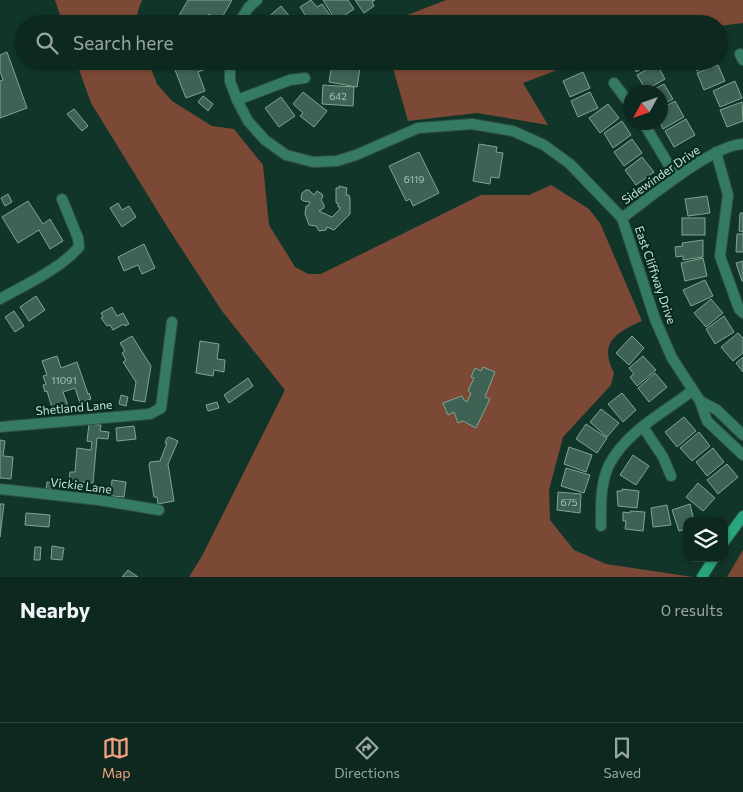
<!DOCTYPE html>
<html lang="en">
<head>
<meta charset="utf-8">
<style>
	body { margin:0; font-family:Commissioner,sans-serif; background:#1b342c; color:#f1f3f6 }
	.controls { position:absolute; right:15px; bottom:15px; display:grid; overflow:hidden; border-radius:10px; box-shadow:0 1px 4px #0004 }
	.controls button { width:45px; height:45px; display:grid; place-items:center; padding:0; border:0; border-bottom:1px solid #2d443d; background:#0d281f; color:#f1f3f6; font:25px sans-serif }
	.compass { position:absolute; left:623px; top:85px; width:45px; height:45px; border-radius:50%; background:#0d281f; box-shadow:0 1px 4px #0004; rotate:230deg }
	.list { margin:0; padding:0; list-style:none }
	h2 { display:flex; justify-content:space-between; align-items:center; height:65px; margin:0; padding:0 20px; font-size:21px }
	h2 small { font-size:16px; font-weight:400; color:#9aa6a4 }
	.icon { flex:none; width:28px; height:28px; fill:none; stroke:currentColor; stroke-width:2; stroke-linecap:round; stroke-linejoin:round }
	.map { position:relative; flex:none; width:743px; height:577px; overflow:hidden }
	.search { position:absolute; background:#0d281f; box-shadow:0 1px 4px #0004; left:15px; right:15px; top:15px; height:55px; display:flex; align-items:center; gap:12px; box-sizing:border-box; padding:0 18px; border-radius:28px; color:#9aa6a4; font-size:19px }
	.sheet { height:145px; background:#0d281f }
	nav { display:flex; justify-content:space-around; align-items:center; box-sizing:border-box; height:70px; border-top:1px solid #2d443d; background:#0d281f; font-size:14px; color:#9aa6a4 }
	nav a { display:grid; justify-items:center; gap:2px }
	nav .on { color:#f2a081 }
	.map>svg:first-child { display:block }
	.green { fill:#7c4936 }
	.building { fill:#3e6354; stroke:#7fa594 }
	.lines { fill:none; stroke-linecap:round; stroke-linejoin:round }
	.minor-casing { stroke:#2f5145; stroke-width:12 }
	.secondary-casing { stroke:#2f5145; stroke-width:12 }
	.minor { stroke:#357b61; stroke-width:10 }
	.secondary { stroke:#26a67e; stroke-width:10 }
	.labels { text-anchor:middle; stroke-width:4.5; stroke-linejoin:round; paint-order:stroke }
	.number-label { font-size:10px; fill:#a9c2b7 }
	.street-label { font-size:12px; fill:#cde1d8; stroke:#052c1f }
</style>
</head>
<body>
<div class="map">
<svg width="743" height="577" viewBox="0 0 743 577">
	<rect width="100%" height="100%" fill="#113629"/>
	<g class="green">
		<path d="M55,0H142L138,11L136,24H63Z"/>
		<path d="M446,0H743V23L719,26V24H384Z"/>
		<path d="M76,61H148L157,84L172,101L212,126L234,129L263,165L269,225L295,267L308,274H321L481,195H529L551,185L589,209L600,223L642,321C617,332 598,342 614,373L611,385L563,437L549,490L550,520L574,550L606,564L693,577H189L202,556L285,390L222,311L168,228L91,103Z"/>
		<path d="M391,61H581L523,83L548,125L477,113L408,121Z"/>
		<path d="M743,550V577H727Z"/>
	</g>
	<g class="building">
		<path d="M188,0H232L220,21L209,14L203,24H174Z"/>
		<path d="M311,0L317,7L322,4L335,22L332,24H311L300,7Z"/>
		<path d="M323,0H348L354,9L336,21Z"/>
		<path d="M355,0H375L372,2L374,6L364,13Z"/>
		<path d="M281,6L296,24H272L267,18Z"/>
		<path d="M7,52L27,108L0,118V81L3,80L0,71V55Z"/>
		<path d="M182,61H208L211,67L198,72L205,91L186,98L173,65Z"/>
		<path d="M631,61H656L636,72Z"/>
		<path d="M692,61H717L697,71Z"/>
		<path d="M332,64L360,68L357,87L329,82Z"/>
		<path d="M657,64L665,79L646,90L637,75Z"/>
		<path d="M718,65L725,81L704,90L697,73Z"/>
		<path d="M583,72L590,88L570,97L563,81Z"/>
		<path d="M735,81L742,98L720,107L713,91Z"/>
		<path d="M664,84L673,99L660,106V92H649Z"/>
		<path d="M323,85L354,87L353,106L322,104Z"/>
		<path d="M303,92L327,111L314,127L300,116L303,113L293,104Z"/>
		<path d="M590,92L598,108L578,117L571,101Z"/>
		<path d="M203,96L213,104L208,111L198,102Z"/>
		<path d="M281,97L295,116L279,127L265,108Z"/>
		<path d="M675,101L684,117L663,129L660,122V109Z"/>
		<path d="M742,102L743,121L727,127L720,110Z"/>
		<path d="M608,104L619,118L600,133L589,118Z"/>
		<path d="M74,109L88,126L82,131L67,114Z"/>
		<path d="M686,119L695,135L674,147L665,131Z"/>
		<path d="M622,121L631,135L613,148L604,133Z"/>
		<path d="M632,139L642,153L624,166L614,152Z"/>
		<path d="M479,144L497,147L496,152L503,153L499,178L491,177L490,184L473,181Z"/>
		<path d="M419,152L439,193L413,206L410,199L406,201L389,166Z"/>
		<path d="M642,157L654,172L636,185L625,170Z"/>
		<path d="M339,186L347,188L346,195H349L350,199V214L334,230L327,227L326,230L319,231L316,226L309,225L305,214L306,206H308L310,202L303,201L301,199L302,193L306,190H309L314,195L317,191L322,194L323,196L321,200L324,205V208L319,211L332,217L340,209V207H338V203H336V188H339Z"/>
		<path d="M8,194L12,202L5,206L1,198Z"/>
		<path d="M707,196L710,213L688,216L685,199Z"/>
		<path d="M28,201L43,224L50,219L63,241L50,249L39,230L18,243L2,217Z"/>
		<path d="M118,203L122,210L129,206L136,217L122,227L110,208Z"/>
		<path d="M740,213H743V232L739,231Z"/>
		<rect x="682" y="218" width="23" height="17"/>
		<path d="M737,234H743V252H736Z"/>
		<path d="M703,240V257L683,260V256L676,257L675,247L683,246L682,243Z"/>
		<path d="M144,244L155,268L142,274L138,265L124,271L118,257Z"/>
		<path d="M703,258L707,276L685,281L681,263Z"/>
		<path d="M743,261V281H742L736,263Z"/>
		<path d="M705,280L713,296L691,306L683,290Z"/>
		<path d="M36,296L45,310L29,321L20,307Z"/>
		<path d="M711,299L723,313L706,327L694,313Z"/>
		<path d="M112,307L117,316L123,313L129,324L125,326L124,324L113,330L110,325L107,326L101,318L103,317L101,313Z"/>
		<path d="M14,311L24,326L15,332L5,317Z"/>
		<path d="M724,316L734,332L715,344L706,329Z"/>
		<path d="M738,333L743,338V353L733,361L721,347Z"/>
		<path d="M132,336L151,366L145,402L133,400L136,382L123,362L126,360L122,353L125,351L120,343Z"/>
		<path d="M632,336L644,348L629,365L616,353Z"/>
		<path d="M200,341L219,344L217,359L225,360L224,372L214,370L213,376L196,373Z"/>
		<path d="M57,356L61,368L77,362L88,394L89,393L91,399L80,403L75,388L63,392L68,406L53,411L47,391L45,392L43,385L46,384L43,376L47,375L42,361Z"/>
		<path d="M643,356L656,370L637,386L630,377L634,374L629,368Z"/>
		<path d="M743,357V372L736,363Z"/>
		<path d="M483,367L495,372L485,397L490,399L476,428L463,421L458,423L454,412L448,415L443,403L462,396L464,400L467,402L471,393L468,391L474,378L471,377L475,368L481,371Z"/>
		<path d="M655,373L667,387L649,402L638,388Z"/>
		<path d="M248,378L253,386L229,403L224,395Z"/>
		<path d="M622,393L636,410L623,422L608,404Z"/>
		<path d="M121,395L128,397L126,406L119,404Z"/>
		<path d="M217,402L219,408L208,411L206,405Z"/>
		<path d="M601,409L619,423L607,437L590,422Z"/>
		<path d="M684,417L696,431L677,447L665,432Z"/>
		<path d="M89,424L101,425L100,431L109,432L108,439L97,438L93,483L69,481L70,472H75L77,448L91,450L92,442L87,441Z"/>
		<path d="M586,424L607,438L597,453L576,439Z"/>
		<path d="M134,426L136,439L117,441L116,428Z"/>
		<path d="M699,432L710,446L692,461L680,448Z"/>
		<path d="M169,437L178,441L168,464L174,501L158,504L157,497H154L149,465L150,462L160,461L167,443H165L167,438Z"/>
		<path d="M0,440L5,441L3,456L13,457L11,479L0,478Z"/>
		<path d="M569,447L592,455L586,472L564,464Z"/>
		<path d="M713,448L724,462L707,476L696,462Z"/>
		<path d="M633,455L649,466L636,485L620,475Z"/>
		<path d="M727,464L738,477L718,494L707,480Z"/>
		<path d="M566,468L590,475L584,493L561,486Z"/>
		<path d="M112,480L126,482L124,497L111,496Z"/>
		<path d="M47,482L55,483V489H46Z"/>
		<path d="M698,483L715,498L703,511L686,497Z"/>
		<path d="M622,489L639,491L637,508L618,506L617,491H622Z"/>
		<path d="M558,492L581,494L580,513L557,510Z"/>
		<path d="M0,504H4L0,537Z"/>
		<path d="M690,504L694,521H687V529L679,531L672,510Z"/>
		<path d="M667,505L671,525L653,527L651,508Z"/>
		<path d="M630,511L645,512L643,531L625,529L626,521H623V512L630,513Z"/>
		<path d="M26,513L50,515L49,527L25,525Z"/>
		<path d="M52,546L64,548L62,560L51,559Z"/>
		<path d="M35,547H41L40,560H34Z"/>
		<path d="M128,570L138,577H122Z"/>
	</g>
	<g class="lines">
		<defs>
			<g id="minor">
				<path d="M238,24L249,7L257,0"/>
				<path d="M740,54L743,60"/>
				<path d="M230,61V81L237,100L248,121L265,140L286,155L313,162L337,161L356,155L418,128L472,124L513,131L544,145L570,164L622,218L655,319L672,358L700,401L707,421L743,455"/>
				<path d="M614,83L630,104"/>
				<path d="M237,100L290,80L305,78"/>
				<path d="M643,122L676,177"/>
				<path d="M716,152L728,195L720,256L739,309L743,313"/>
				<path d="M622,218C648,199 712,145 743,144"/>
				<path d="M0,299C26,284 59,270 79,247L78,238L62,199"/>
				<path d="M700,401L717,410L743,435"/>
				<path d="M0,427L150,414L161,408L172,322"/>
				<path d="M643,427L663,457L671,476"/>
				<path d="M0,489L99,500L159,510"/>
				<path d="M601,526C601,506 600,484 609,465C626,432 663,413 692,391"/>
			</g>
			<g id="secondary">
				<path d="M724,542L743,516"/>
				<path d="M702,577L714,558"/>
			</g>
		</defs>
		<use href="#minor" class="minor-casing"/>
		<use href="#secondary" class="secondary-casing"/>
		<use href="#minor" class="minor"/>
		<use href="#secondary" class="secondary"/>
	</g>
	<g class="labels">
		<g class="number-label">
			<text x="338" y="100">642</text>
			<text x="414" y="183">6119</text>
			<text x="64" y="384">11091</text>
			<text x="569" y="506">675</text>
		</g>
		<g class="street-label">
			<text transform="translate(661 175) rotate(-35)" y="4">Sidewinder Drive</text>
			<text transform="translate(655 275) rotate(71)" y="4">East Cliffway Drive</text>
			<text transform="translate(74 408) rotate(-5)" y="4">Shetland Lane</text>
			<text transform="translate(81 486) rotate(7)" y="4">Vickie Lane</text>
		</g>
	</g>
</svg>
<div class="controls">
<button><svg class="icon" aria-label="layers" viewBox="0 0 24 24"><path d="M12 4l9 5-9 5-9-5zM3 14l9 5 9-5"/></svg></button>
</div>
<svg class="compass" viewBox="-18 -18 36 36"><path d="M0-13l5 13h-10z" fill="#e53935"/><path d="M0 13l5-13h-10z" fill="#9aa6a4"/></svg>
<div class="search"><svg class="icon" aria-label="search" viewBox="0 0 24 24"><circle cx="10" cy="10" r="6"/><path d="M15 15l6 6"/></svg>Search here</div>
</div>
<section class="sheet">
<h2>Nearby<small>0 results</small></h2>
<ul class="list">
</ul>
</section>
<nav>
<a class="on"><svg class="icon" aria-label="map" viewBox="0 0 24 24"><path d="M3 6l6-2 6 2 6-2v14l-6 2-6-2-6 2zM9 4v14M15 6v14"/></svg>Map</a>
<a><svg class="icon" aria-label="directions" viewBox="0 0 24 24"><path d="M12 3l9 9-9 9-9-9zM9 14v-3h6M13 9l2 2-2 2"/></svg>Directions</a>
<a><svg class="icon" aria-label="saved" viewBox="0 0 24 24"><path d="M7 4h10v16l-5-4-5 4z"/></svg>Saved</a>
</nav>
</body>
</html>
